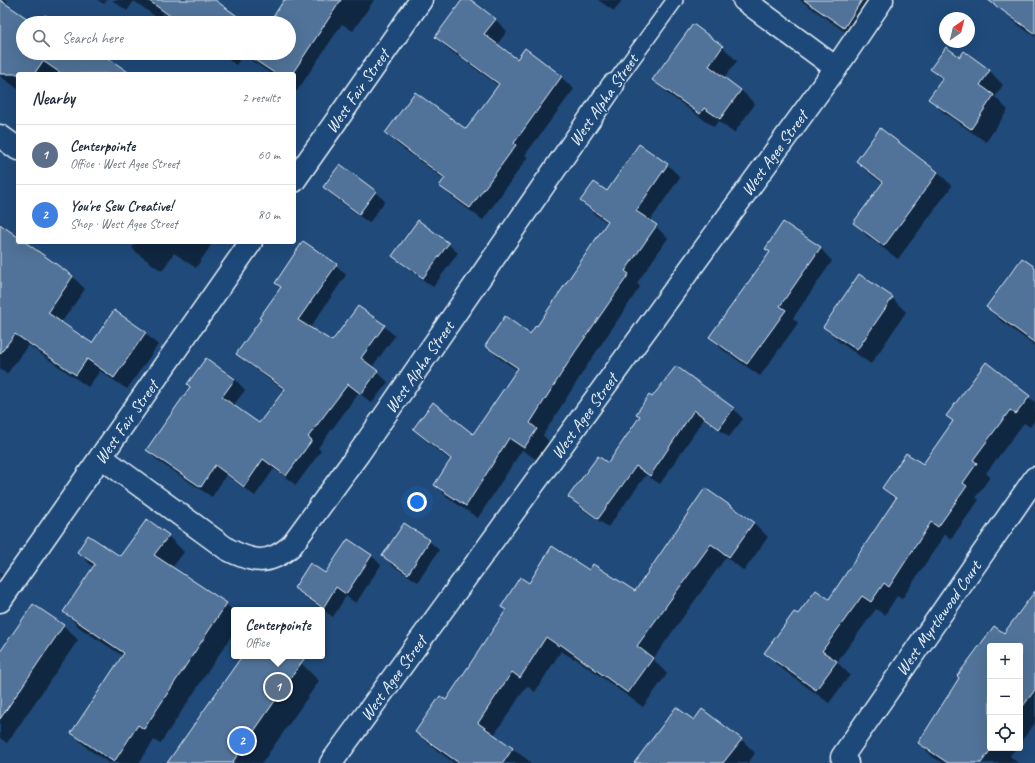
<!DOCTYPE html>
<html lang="en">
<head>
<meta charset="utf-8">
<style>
	body { margin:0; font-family:Caveat,sans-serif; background:#f2f2f3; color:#1f2937 }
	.controls { position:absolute; right:12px; bottom:12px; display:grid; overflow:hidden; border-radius:4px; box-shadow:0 4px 16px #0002 }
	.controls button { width:36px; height:36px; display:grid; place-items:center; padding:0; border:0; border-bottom:1px solid #e0e1e3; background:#fff; color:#1f2937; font:20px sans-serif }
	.compass { position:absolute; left:939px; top:12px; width:36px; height:36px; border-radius:50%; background:#fff; box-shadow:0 4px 16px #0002; rotate:35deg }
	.you { position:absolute; left:417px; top:502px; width:14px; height:14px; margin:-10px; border:3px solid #fff; border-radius:50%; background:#1a73e8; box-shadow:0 0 0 6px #1a73e833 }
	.badge { display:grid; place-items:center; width:26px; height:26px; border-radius:50%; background:#845c67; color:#fff; font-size:13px; font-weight:700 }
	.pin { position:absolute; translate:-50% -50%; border:2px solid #fff; box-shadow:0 1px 4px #0006 }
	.popup { position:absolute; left:231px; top:607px; width:94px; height:52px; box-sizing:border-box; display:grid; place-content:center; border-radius:4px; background:#fff; filter:drop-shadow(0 1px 3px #0005); font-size:13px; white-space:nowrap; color:#747a83 }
	.popup b { font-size:15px; color:#1f2937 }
	.popup::after { content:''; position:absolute; left:50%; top:100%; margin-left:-8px; border:8px solid transparent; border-top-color:#fff }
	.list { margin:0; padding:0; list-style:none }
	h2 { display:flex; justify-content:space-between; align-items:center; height:52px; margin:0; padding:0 16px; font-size:17px }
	h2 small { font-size:13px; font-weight:400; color:#747a83 }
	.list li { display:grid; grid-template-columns:26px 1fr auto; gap:12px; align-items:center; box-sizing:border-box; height:60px; padding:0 16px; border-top:1px solid #e0e1e3 }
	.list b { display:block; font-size:15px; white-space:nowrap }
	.list p { margin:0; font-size:13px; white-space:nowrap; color:#747a83 }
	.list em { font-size:13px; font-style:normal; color:#747a83 }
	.icon { flex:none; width:22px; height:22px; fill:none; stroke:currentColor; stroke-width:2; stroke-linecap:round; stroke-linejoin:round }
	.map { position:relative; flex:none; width:1035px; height:763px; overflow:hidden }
	.search { position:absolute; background:#fff; box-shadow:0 4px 16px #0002; left:16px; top:16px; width:280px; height:44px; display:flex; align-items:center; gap:10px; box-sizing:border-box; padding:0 14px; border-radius:22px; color:#747a83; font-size:15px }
	.panel { position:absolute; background:#fff; box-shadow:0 4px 16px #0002; left:16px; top:72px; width:280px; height:172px; border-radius:4px }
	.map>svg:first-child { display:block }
	.shadow { fill:#0007 }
	.building { fill:#517399; stroke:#e8f1f8 }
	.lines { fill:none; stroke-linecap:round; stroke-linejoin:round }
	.service-casing { stroke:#e8f1f8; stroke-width:18 }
	.minor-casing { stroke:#e8f1f8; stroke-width:25 }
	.service { stroke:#1f4a7a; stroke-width:15 }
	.minor { stroke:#1f4a7a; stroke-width:22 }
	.labels { text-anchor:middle; stroke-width:3; stroke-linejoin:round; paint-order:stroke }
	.street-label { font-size:17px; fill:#e8f1f8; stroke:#1f4a7a }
</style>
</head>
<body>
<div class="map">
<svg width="1035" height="763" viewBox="0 0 1035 763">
	<rect width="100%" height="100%" fill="#1f4a7a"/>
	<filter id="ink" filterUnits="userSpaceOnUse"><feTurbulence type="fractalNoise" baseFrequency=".025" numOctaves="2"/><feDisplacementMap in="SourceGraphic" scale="8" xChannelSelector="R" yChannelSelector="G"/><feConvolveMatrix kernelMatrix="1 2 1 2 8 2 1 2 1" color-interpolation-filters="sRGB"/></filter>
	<g filter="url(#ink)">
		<g class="shadow">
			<path d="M0,0H6L8,1L5,4L32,23H23V53H99L125,74H18V89L0,76Z"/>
			<path d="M97,0H107L104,4Z"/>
			<path d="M112,0H214L246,23H178L163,13L159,19L134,1L127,11Z"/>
			<path d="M286,0H374L353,31L342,24L297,91L294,89V74H272L243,55L236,65L219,53H289V23H270Z"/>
			<path d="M464,0H470L495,19L507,31L497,45L517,60L561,77L574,89L525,155L528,157L483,220L453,198L441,186L445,180L398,145L386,133L466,130L499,86L448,49L436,36Z"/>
			<path d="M598,0H622L614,11Z"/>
			<path d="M800,0H885L858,41Z"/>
			<path d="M1010,0H1035V37L1017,24L1003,10Z"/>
			<path d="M46,15L58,23H41Z"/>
			<path d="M693,26L723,47L737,61L724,78L741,90L755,104L734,133L718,121L714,127L668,94L654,80Z"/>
			<path d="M960,58L989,70L1003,85L995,97L1008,110L986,142L944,113L930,99L943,80L931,69Z"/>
			<path d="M639,146L668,165L680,177L650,221L668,238L637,283L640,287L588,364L543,435L549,442L537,460L522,450L478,518L448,498L435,485L451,461L426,441L414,429L474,436L517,370L499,358L486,345L530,335L538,327L608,223L594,214L582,201L607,192Z"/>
			<path d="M857,161L938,172L952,186L898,259L868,237L854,223L883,184L871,175Z"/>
			<path d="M324,187L375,192L385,201L369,223L334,197Z"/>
			<path d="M0,222L18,238V242H23L73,277L85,289L61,323L92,345L115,312L145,333L158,345L127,389L100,371L88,387L28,345L7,374L0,369Z"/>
			<path d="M136,242H213L196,268L174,253L162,271L141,256L132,248Z"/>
			<path d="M448,244L458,253L433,287L407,268L397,258Z"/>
			<path d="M820,248L832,261L793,318L798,323L760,376L723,350L710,337Z"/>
			<path d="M336,265L346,275L310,328L332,342L384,326L395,336L372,367L388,382L372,403L359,393L318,448L321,451L296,485L274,469L255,496L226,475L212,497L158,461L147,450L235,379L245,390L233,406L259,425L285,391L248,364L237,353L262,319L281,287L276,283Z"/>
			<path d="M1035,268V346L1001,321L987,307Z"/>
			<path d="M859,275L892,298L906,312L871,364L838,341L824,327Z"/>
			<path d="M986,364L1035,402V420L1030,427L1024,423L986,473L990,477L976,497L979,500L951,539L945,534L902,599L897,596L885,615L876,609L837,662L850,675L829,703L778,666L765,652L798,616L830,601L896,500L883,488L923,466L954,422L948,416Z"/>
			<path d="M676,367L734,409L743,419L729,437L704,419L660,484L646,475L608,527L579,507L570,497L608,465L640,417L637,414L653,398Z"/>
			<path d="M706,490L753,522L768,537L744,571L726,557L653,659L667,674L643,707L575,658L574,659L561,651L535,692L527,686L494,735L532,763H454L431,746L416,732L446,701L506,611L502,607L529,584L589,571L635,593Z"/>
			<path d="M147,521L168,536L184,552L172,568L226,604L234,612V632L160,744L154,740L139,763H109L88,749L72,733L123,656L80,628L64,612L94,568L78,552L120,557Z"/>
			<path d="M429,541L439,550L418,582L393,566L383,556Z"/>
			<path d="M372,556L381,565L356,603L346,596L333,617L305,597L295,588Z"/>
			<path d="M0,572L9,582L0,595Z"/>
			<path d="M33,605L64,626L78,640L7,743L0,738V654Z"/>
			<path d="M995,628L1019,646H990V748H1016L1010,756L1018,763H943L933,757L919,743Z"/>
			<path d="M1020,647L1035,658V723L1020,743Z"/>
			<path d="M243,656H290L301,663L319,681L262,763H169Z"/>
			<path d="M694,721L741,739L755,753L748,763H641Z"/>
		</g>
		<g class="building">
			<path d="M0,0L34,23H23V53H101L131,74H62L43,61L34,74H0Z"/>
			<path d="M148,0H215L247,23H180Z"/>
			<path d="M284,0H341L292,74H276L244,53H289V23H269Z"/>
			<path d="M462,0H471L496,19L484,34L517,59L525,48L562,76L514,143L516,145L470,208L439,186L445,178L385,133L415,92L466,129L499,84L435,37Z"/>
			<path d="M804,0H862L844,28Z"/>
			<path d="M988,0H1035V34Z"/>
			<path d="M45,15L57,23H39Z"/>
			<path d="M693,24L723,46L709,66L741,90L720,119L704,108L700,114L652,80Z"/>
			<path d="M946,47L960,57L964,51L990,70L980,85L994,95L971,129L928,99L943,78L930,69Z"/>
			<path d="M880,128L938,172L884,246L853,223L883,182L856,161Z"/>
			<path d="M639,144L668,164L636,211L657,225L625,271L629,274L575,352L530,423L537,429L524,448L509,438L466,506L434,485L451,459L413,429L433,402L473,434L518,368L485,346L505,316L530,334L536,325L537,326L608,221L580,201L594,182L607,191Z"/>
			<path d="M340,164L376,191L359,214L323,187Z"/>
			<path d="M418,220L449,243L423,278L392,256Z"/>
			<path d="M783,222L821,247L780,306L786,310L747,364L709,337L770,252L765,249Z"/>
			<path d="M0,224L18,237V242H25L73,276L48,313L92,343L114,310L146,332L114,378L87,359L76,375L15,334L0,354Z"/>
			<path d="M303,241L337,264L298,320L332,341L358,306L385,325L361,358L378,371L361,394L348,384L308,437L312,440L286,476L263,459L244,487L215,465L201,487L146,450L190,387L187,384L206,358L235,379L222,397L259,423L285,389L236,354L261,319L259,318L281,287L275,283Z"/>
			<path d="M1022,258L1035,267V343L986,307Z"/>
			<path d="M859,274L893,297L857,350L823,327Z"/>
			<path d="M986,362L1030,396L1016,414L1010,410L973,460L977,463L963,483L967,486L938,527L931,522L889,587L884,583L871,602L862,596L822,651L837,661L816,690L764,653L794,612L798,614L816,590L829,599L896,498L882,488L906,453L923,464L953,421L946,416Z"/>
			<path d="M676,366L734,408L719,429L694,410L650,476L636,466L598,519L568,497L598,456L608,463L640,416L636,414L649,395L652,397Z"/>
			<path d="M705,488L754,522L729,557L711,544L637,646L653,658L628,693L560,644L559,646L546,637L520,678L512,672L478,723L513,748L503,763H459L415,732L440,696L446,700L506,610L501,607L520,577L529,583L552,546L589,570L593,564L635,591Z"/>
			<path d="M147,519L169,535L154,555L227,603L144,729L138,725L114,762L71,733L124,653L63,612L95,564L77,552L88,535L120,556Z"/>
			<path d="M404,523L430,540L408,574L382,556Z"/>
			<path d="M348,539L372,555L346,594L336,587L323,608L294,588L310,563L325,573Z"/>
			<path d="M1035,591V690L1020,710V646H990V748H992L981,763H948L918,743L959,678L957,676L994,626L1004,633Z"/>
			<path d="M33,604L64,625L0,719V652Z"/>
			<path d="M242,656H306L232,763H167Z"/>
			<path d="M676,707L694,720L702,709L742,739L723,763H634Z"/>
		</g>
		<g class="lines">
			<defs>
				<path id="service" d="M613,85L675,0"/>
				<g id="minor">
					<path d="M744,0L836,68"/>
					<path d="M0,136L18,149"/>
					<path d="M294,181L421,0"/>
					<path d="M101,457L227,549C252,562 268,566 291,546L359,453L613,85"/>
					<path d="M0,601L251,242"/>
					<path d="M331,763L836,68L882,0"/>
					<path d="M847,763L842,757L1035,478"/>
				</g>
			</defs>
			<use href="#service" class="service-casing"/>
			<use href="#minor" class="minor-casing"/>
			<use href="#service" class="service"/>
			<use href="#minor" class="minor"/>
		</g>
	</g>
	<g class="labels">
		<g class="street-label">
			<text transform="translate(357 91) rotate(-55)" y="6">West Fair Street</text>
			<text transform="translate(603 100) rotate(-55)" y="6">West Alpha Street</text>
			<text transform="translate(774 153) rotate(-54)" y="6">West Agee Street</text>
			<text transform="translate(419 367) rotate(-55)" y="6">West Alpha Street</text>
			<text transform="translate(584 416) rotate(-54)" y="6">West Agee Street</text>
			<text transform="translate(126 422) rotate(-55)" y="6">West Fair Street</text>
			<text transform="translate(938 618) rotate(-55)" y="6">West Myrtlewood Court</text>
			<text transform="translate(393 678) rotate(-54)" y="6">West Agee Street</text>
		</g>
	</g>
</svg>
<div class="controls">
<button>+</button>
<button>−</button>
<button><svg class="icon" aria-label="locate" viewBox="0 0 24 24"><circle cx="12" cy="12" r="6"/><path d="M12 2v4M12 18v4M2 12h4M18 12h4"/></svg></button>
</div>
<svg class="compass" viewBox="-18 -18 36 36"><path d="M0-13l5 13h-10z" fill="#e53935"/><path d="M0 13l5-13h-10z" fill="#747a83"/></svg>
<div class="you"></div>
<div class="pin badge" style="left:278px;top:687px;background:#5c6f8a">1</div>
<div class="popup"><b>Centerpointe</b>Office</div>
<div class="pin badge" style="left:242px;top:741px;background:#3f7fe0">2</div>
<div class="search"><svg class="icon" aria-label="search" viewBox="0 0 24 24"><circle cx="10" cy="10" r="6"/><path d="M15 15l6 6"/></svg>Search here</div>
<section class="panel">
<h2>Nearby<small>2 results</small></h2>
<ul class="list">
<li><span class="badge" style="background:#5c6f8a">1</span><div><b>Centerpointe</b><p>Office · West Agee Street</p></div><em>60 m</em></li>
<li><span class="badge" style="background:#3f7fe0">2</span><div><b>You're Sew Creative!</b><p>Shop · West Agee Street</p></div><em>80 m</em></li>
</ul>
</section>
</div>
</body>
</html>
